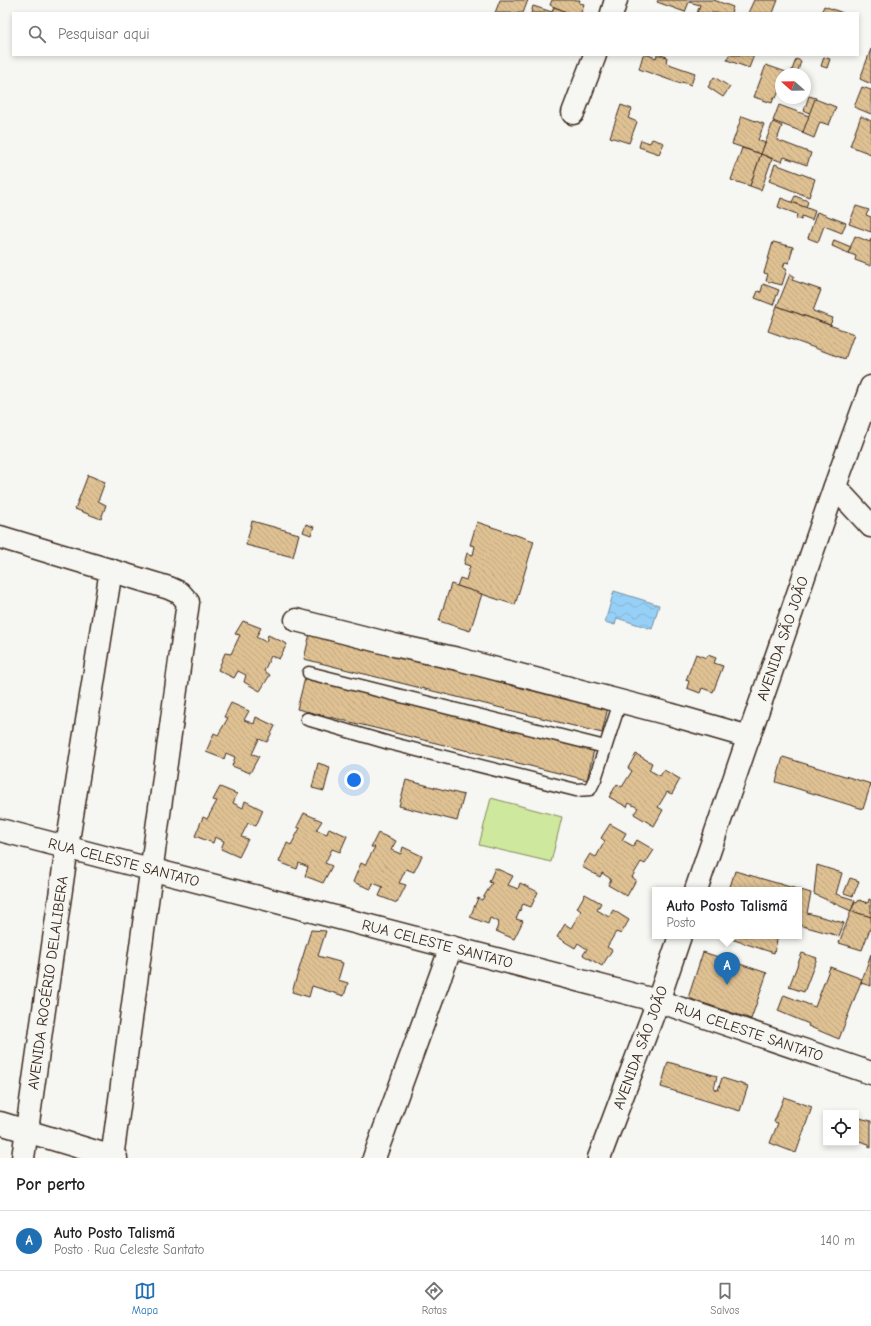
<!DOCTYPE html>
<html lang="pt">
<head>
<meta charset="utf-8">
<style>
	body { margin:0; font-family:"Comic Neue",sans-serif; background:#f2f2f2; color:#202124 }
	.controls { position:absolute; right:12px; bottom:12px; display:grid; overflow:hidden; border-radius:0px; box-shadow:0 2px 6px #0003 }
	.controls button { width:36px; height:36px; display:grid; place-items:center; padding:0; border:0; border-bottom:1px solid #e0e0e0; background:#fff; color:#202124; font:20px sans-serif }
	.compass { position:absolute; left:775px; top:68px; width:36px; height:36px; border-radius:50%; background:#fff; box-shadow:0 2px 6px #0003; rotate:290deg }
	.you { position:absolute; left:354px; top:780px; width:14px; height:14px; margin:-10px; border:3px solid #fff; border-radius:50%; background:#1a73e8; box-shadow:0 0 0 6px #1a73e833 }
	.badge { display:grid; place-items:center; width:26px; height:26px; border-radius:50%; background:#1f6fb2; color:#fff; font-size:13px; font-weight:700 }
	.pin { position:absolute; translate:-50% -33px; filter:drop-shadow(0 1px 2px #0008) }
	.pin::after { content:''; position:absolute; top:21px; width:14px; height:12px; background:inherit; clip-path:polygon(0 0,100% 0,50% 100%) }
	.popup { position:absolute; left:652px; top:887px; width:150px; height:52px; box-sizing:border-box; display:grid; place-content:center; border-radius:0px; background:#fff; filter:drop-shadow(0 1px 3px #0005); font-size:13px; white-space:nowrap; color:#757577 }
	.popup b { font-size:15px; color:#202124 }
	.popup::after { content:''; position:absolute; left:50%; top:100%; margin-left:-8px; border:8px solid transparent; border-top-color:#fff }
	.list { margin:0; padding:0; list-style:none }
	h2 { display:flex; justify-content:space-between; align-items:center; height:52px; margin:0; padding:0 16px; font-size:17px }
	h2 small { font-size:13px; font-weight:400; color:#757577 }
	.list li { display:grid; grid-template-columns:26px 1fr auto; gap:12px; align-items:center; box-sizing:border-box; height:60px; padding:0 16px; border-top:1px solid #e0e0e0 }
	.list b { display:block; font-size:15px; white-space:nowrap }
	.list p { margin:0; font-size:13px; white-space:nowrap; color:#757577 }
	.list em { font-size:13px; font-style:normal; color:#757577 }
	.icon { flex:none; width:22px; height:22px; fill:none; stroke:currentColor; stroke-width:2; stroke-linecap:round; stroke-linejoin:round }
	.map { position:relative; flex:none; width:871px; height:1158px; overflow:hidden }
	.search { position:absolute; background:#fff; box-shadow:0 2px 6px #0003; left:12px; right:12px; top:12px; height:44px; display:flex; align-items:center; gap:10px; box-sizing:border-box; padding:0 14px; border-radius:0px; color:#757577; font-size:15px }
	.sheet { height:112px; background:#fff }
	nav { display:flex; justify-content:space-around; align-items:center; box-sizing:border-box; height:56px; border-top:1px solid #e0e0e0; background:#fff; font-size:11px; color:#757577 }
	nav a { display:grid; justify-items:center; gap:2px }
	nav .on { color:#1f6fb2 }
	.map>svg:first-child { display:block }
	.pitch { fill:#cee89e; stroke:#84895e }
	.water { fill:url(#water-waves); stroke:#728ea0 }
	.building { fill:url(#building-back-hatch); stroke:#3b2a1e }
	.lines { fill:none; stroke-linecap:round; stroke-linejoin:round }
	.lane-casing { stroke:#3b2a1e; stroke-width:15 }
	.street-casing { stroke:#3b2a1e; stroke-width:25 }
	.lane { stroke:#f6f6f2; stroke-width:12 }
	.street { stroke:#f6f6f2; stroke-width:22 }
	.labels { text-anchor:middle; stroke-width:3; stroke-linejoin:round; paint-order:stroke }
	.street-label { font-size:15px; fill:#3b2a1e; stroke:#f6f6f2 }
</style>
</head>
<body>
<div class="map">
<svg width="871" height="1158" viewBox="0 0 871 1158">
	<defs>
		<pattern id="water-waves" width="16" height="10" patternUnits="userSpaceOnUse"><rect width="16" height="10" fill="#97d0f7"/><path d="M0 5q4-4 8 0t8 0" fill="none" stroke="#83b3d3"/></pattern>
		<pattern id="building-back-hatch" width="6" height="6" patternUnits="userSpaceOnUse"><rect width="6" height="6" fill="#dfc193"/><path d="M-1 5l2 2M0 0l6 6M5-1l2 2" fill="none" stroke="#c0a67e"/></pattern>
	</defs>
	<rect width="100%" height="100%" fill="#f6f6f2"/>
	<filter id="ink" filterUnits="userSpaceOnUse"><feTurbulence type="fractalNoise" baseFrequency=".025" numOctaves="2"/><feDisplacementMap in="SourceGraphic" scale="8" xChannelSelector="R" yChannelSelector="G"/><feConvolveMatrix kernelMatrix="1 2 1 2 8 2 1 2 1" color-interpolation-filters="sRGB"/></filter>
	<g filter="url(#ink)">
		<path class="pitch" d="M491,798L562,817L551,862L479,845Z"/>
		<path class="water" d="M614,591L659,605L652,629L617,618L615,625L605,622Z"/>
		<g class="building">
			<path d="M500,0H528L523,13H495Z"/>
			<path d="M552,0H580L579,3L584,4L581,13H569L550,5Z"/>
			<path d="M658,0H714L733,7L731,13H697L700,5L689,2L685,12L657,2Z"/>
			<path d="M754,0H778L773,13H748Z"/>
			<path d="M533,6L552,12L554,7L569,13H531Z"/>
			<path d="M824,6L843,13H821Z"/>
			<path d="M871,49V84L860,79Z"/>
			<path d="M643,55H648L656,58L657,55H661L667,57L666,63L695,73L691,85L682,82L681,84L639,69Z"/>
			<path d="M729,55H754L749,68L727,60Z"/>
			<path d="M824,57L830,59L827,68L821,66Z"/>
			<path d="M796,59L801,61L797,74H794L791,73Z"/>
			<path d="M766,65L786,72V74H781V86L776,98L774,97L772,103L754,97Z"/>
			<path d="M714,77L730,87L723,97L708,87Z"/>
			<path d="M862,87L871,90V114L854,107Z"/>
			<path d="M809,96L816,98L810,113L804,111Z"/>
			<path d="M815,99L836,107L829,125L820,122L814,138L802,133Z"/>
			<path d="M621,105L632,109L628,118L637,122L629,143L610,137Z"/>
			<path d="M779,105L809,116L803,132L773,121Z"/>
			<path d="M742,116L764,124L758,140L765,143L761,154L732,144Z"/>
			<path d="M861,116L871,121V154L850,146Z"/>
			<path d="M773,122L782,126L777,140L811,153L807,165L784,157L782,162L761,154Z"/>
			<path d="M652,139L664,143L659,154L639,147L641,140L650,143Z"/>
			<path d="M742,148L761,154L750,186L731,180Z"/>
			<path d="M761,154L772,159L761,190L750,186Z"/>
			<path d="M775,164L815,179L809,197L769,181Z"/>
			<path d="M795,196L808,201L806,208L792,202Z"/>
			<path d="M781,198L815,211L812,220L802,216L801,220L796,218L797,214L778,207Z"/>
			<path d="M856,206L869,210L866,215L871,217V232L849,224Z"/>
			<path d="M817,212L846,223L842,233L824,226L818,242L808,238Z"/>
			<path d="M855,236L870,242L871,238V266L855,260L856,256L848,253Z"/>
			<path d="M834,240L851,247L848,253L832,246Z"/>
			<path d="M773,242L793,247L789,263L785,262L783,268L787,269L782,285L766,281L768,274L764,273Z"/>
			<path d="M790,274L794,276L792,280L821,290L813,311L833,318L830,325L777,306Z"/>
			<path d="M763,284L779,290L773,305L755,298L758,291L761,292Z"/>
			<path d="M777,306L854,334L845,359L768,331Z"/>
			<path d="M88,475L105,482L98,501L106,505L101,519L75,509Z"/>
			<path d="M252,521L299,534L293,557L246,545Z"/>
			<path d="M477,522L534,541L515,605L457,586L460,578L466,580L470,566L464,564L467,553L473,555L475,546L470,545Z"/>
			<path d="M306,524L314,527L311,535L303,532Z"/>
			<path d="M451,584L482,594L470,631L439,621Z"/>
			<path d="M243,621L261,628L256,637L266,642L268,635L287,644L279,659L271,656L264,671L270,675L260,691L244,682L246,675L238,671L234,678L218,670L225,653L231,654L240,635L235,634Z"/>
			<path d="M311,629L609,703L602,733L304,659Z"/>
			<path d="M696,654L706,658L708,655L716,658L714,663L723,666L713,692L702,688L700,693L687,688L689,681L686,680Z"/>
			<path d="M305,678L594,750L587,780L297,709Z"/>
			<path d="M231,703L249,711L244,720L254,724L256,717L275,726L267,742L259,739L252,754L259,756L250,773L232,766L235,757L226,753L224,759L206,752L214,733L218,735L228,718L224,717Z"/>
			<path d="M636,754L652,763L649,770L660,776L664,770L680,779L672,794L667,792L658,807L663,810L654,826L634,814L638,808L629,803L627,807L609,797L617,784L622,787L632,771L628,768Z"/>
			<path d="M783,757L871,784L863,809L776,782Z"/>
			<path d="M318,763L330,767L324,791L312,788Z"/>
			<path d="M406,780L464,795L457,821L399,806Z"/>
			<path d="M220,787L237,794L233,803L243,808L245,801L263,810L256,826L248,823L241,837L248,839L239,857L221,849L224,841L215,837L213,843L195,836L203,817L207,819L217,801L213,800Z"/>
			<path d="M304,813L322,821L316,830L327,834L329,828L347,836L340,852L332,849L325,863L332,866L323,883L305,876L308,867L299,863L297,869L279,862L287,843L291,845L300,828L297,827Z"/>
			<path d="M610,824L626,833L622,840L633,846L637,840L654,850L645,864L641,862L632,877L636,880L627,896L608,885L611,879L602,873L600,877L582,867L590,854L596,857L605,841L601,838Z"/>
			<path d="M378,833L396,841L391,850L401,854L403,847L422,856L414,872L406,869L399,883L406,885L397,903L379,896L383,887L373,883L371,889L353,882L361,863L365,865L375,847H371Z"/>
			<path d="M817,865L842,873L836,894L855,900L851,911L814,894Z"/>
			<path d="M495,868L513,876L508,885L518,889L520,883L538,892L531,907L523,904L516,919L523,921L514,939L496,931L499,922L490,918L488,924L470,917L478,898L482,900L492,883L489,882Z"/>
			<path d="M735,871L811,893L807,913L844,923L839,936L799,925V890H729Z"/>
			<path d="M850,878L859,881L853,896L844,893Z"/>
			<path d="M585,894L601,903L597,910L609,917L613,910L629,920L621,934L616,932L607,947L612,950L602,966L583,955L587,949L578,943L575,948L557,937L565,924L571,928L581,911L577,908Z"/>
			<path d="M869,899L871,900V917L851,911L855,902L857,903L859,900L868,903Z"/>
			<path d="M851,911L871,917V926L862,950L839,943Z"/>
			<path d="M311,930L326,931L318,956L343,963L338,980L348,983L344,996L312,986L309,997L292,992Z"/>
			<path d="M722,936H778L774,953Z"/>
			<path d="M703,952L767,973L751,1019L688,998Z"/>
			<path d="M802,953L817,958L804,992L789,987Z"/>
			<path d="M871,954V986L861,983Z"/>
			<path d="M830,967L862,979L839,1039L808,1026L809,1024L778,1011L784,995L815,1007Z"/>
			<path d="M668,1062L717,1076L714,1089L718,1090L722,1078L748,1086L740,1111L661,1087Z"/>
			<path d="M784,1097L812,1107L796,1153L770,1143L778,1123L774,1122Z"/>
			<path d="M856,1117L871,1121V1148L869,1147V1144L856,1140Z"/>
		</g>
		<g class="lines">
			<defs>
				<g id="lane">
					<path d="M309,673L605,747"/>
					<path d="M307,719L389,743L576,790L590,789L595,779L620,702"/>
				</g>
				<g id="street">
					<path d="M612,13L616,0"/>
					<path d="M573,113L595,55"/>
					<path d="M835,487L871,526"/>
					<path d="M0,537L169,588L180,593L188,602L112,1158"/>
					<path d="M296,620L394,645L458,659L669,714L749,737"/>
					<path id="s1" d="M0,830L658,1001L871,1073"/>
					<path id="s2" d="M696,890L834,489L871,387"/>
					<path d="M0,1123L116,1158"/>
					<path id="s3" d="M23,1158L67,847L111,570"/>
					<path d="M374,1158L451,947"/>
					<path id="s4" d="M599,1158L658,1001L680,936"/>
				</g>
			</defs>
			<use href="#lane" class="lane-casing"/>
			<use href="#street" class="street-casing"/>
			<use href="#lane" class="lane"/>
			<use href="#street" class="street"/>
		</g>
	</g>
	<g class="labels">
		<g class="street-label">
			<text dy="5" stroke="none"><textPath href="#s2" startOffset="266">AVENIDA SÃO JOÃO</textPath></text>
			<text dy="5" stroke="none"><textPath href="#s1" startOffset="128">RUA CELESTE SANTATO</textPath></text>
			<text dy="5" stroke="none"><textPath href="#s1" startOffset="452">RUA CELESTE SANTATO</textPath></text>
			<text dy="5" stroke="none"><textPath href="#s3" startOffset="177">AVENIDA ROGÉRIO DELALIBERA</textPath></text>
			<text dy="5" stroke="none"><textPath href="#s1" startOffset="776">RUA CELESTE SANTATO</textPath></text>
			<text dy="5" stroke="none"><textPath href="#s4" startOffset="118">AVENIDA SÃO JOÃO</textPath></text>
		</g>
	</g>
</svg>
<div class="controls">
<button><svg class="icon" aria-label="locate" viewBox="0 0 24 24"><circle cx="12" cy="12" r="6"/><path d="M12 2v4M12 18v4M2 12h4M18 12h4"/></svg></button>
</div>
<svg class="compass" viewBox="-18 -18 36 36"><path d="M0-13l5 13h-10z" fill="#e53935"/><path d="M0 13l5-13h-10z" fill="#757577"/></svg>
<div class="you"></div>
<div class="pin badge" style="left:727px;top:985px">A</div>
<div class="popup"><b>Auto Posto Talismã</b>Posto</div>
<div class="search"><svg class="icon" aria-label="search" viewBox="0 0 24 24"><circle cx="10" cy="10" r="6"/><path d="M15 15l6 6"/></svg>Pesquisar aqui</div>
</div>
<section class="sheet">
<h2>Por perto<small></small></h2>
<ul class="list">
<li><span class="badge">A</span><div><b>Auto Posto Talismã</b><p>Posto · Rua Celeste Santato</p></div><em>140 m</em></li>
</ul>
</section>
<nav>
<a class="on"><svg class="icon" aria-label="map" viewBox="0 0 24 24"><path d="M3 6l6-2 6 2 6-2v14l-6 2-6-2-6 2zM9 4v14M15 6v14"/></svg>Mapa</a>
<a><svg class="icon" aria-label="directions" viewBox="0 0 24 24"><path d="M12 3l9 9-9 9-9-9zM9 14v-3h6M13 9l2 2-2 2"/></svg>Rotas</a>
<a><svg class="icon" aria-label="saved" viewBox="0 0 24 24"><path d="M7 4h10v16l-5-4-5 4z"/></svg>Salvos</a>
</nav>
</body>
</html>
